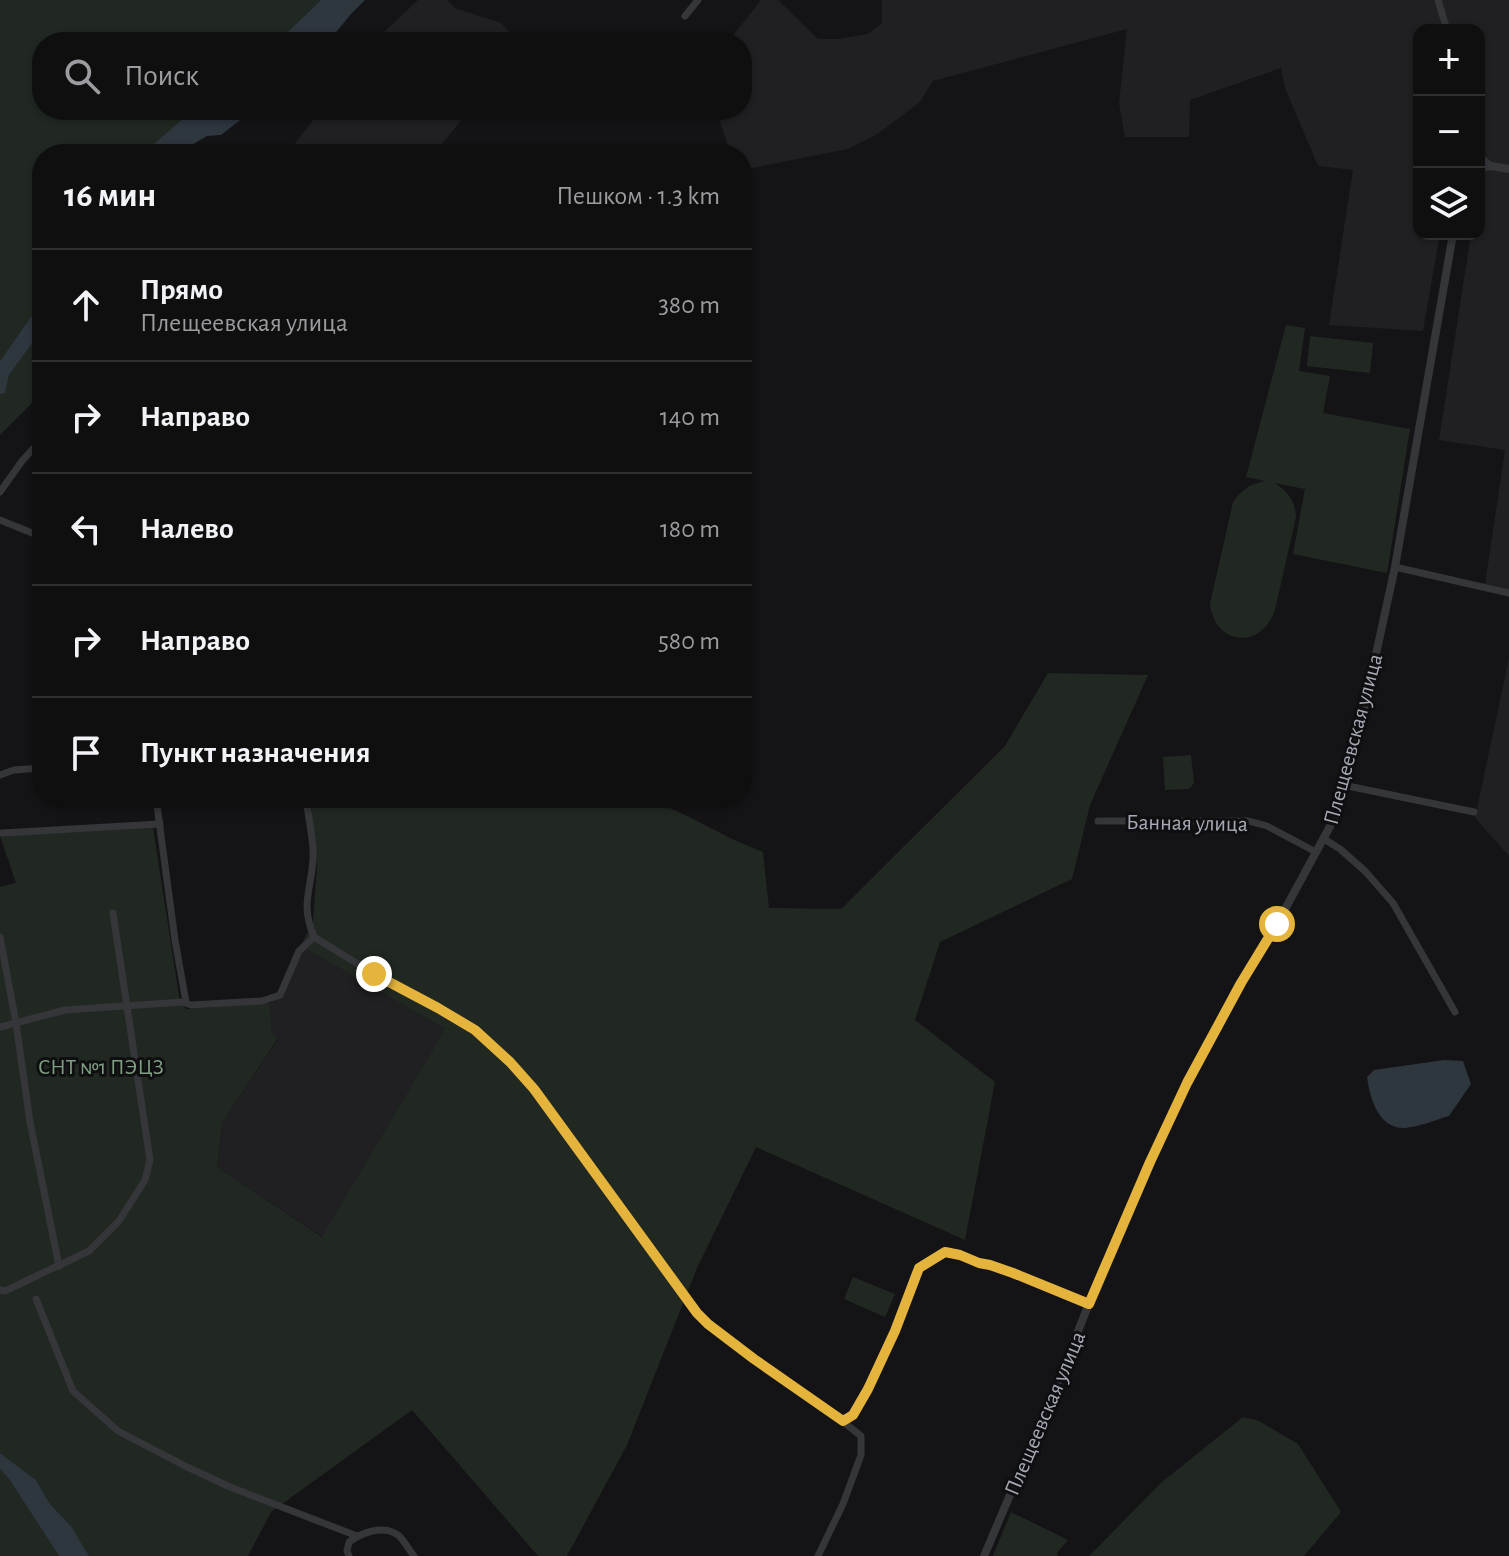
<!DOCTYPE html>
<html lang="ru">
<head>
<meta charset="utf-8">
<style>
	body { margin:0; font-family:"Alegreya Sans",sans-serif; background:#1d1d1e; color:#f1f3f6 }
	.controls { position:absolute; right:24px; top:24px; display:grid; overflow:hidden; border-radius:16px; box-shadow:0 2px 6px #0004 }
	.controls button { width:72px; height:72px; display:grid; place-items:center; padding:0; border:0; border-bottom:2px solid #2f2f30; background:#0f0f10; color:#f1f3f6; font:40px sans-serif }
	.stop { position:absolute; width:24px; height:24px; margin:-18px; border:6px solid #e5b43c; border-radius:50%; background:#fff }
	.stop.end { background:#e5b43c; border-color:#fff; box-shadow:0 2px 8px #0008 }
	.list { margin:0; padding:0; list-style:none }
	h2 { display:flex; justify-content:space-between; align-items:center; height:104px; margin:0; padding:0 32px; font-size:34px }
	h2 small { font-size:26px; font-weight:400; color:#9b9c9f }
	.list li { display:grid; grid-template-columns:52px 1fr auto; gap:24px; align-items:center; box-sizing:border-box; height:112px; padding:0 32px; border-top:2px solid #2f2f30 }
	.list b { display:block; font-size:30px; white-space:nowrap }
	.list p { margin:0; font-size:26px; white-space:nowrap; color:#9b9c9f }
	.list em { font-size:26px; font-style:normal; color:#9b9c9f }
	.icon { flex:none; width:44px; height:44px; fill:none; stroke:currentColor; stroke-width:2; stroke-linecap:round; stroke-linejoin:round }
	.map { position:relative; flex:none; width:1509px; height:1556px; overflow:hidden }
	.search { position:absolute; background:#0f0f10; box-shadow:0 2px 6px #0004; left:32px; top:32px; width:720px; height:88px; display:flex; align-items:center; gap:20px; box-sizing:border-box; padding:0 28px; border-radius:32px; color:#9b9c9f; font-size:30px }
	.panel { position:absolute; background:#0f0f10; box-shadow:0 2px 6px #0004; left:32px; top:144px; width:720px; height:664px; border-radius:32px }
	.map>svg:first-child { display:block }
	.built { fill:#202023 }
	.green { fill:#212822 }
	.water { fill:#2e363e }
	.lines { fill:none; stroke-linecap:round; stroke-linejoin:round }
	.minor { stroke:#35363a; stroke-width:7 }
	.tertiary { stroke:#35363a; stroke-width:8 }
	.route { stroke:#e5b43c; stroke-width:10 }
	.labels { text-anchor:middle; stroke-width:6; stroke-linejoin:round; paint-order:stroke }
	.street-label { font-size:22px; fill:#a7aab5; stroke:#0f0f11 }
	.park-label { font-size:22px; fill:#7f9f82; stroke:#0f0f11 }
</style>
</head>
<body>
<div class="map">
<svg width="1509" height="1556" viewBox="0 0 1509 1556">
	<rect width="100%" height="100%" fill="#141416"/>
	<g class="built">
		<path d="M418,0H447L455,8L501,23L520,42H376L384,32Z"/>
		<path d="M761,0H778L818,39H838L868,34L882,23V0H1509V595L1484,591L1505,450L1439,440L1471,234H1479V30H1419V234H1440L1423,331L1329,325L1353,170L1318,166L1285,88L1281,68L1190,100L1189,137H1125L1119,103L1127,29L933,81L920,102L879,133L848,149L742,170V154H731L716,110H742V42H728Z"/>
		<path d="M321,110H470L433,154H287Z"/>
		<path d="M1509,658V856L1475,818Z"/>
		<path d="M301,946L445,1029L323,1237L217,1167L222,1123L278,1039L272,1035L270,1003L281,996Z"/>
	</g>
	<g class="green">
		<path d="M0,0H321L277,42H42V110H196L180,121L142,154H42V301L0,361Z"/>
		<path d="M1286,325L1305,328L1299,371L1330,376L1323,413L1410,429L1387,573L1293,554L1305,489L1275,483C1287,492 1295,499 1296,517L1275,610C1262,650 1215,646 1210,604L1233,502C1242,489 1250,484 1265,481L1246,477Z"/>
		<path d="M42,330V393L0,435V394L5,392L9,375Z"/>
		<path d="M1310,336L1373,343L1370,373L1307,366Z"/>
		<path d="M1048,673L1148,675L1090,805L1072,879L940,942L915,1020L995,1082L965,1240L756,1147L697,1268L627,1445L567,1556H538L412,1410L271,1512L248,1556H89L71,1526L50,1504L36,1480L0,1453V887L16,883L0,836L153,828L180,1002L186,1009L270,1003L272,1034L278,1038L222,1123L217,1167L322,1237L445,1029L301,946L313,921L317,867L310,798H570L589,804L598,798H648L685,815L732,839L763,852L769,908L841,909L1005,746Z"/>
		<path d="M1191,755L1194,783L1189,789L1165,790L1163,757Z"/>
		<path d="M853,1277L895,1294L885,1317L844,1299Z"/>
		<path d="M1243,1417L1259,1421L1298,1444L1341,1512L1304,1556H1089L1162,1482Z"/>
		<path d="M0,1469L9,1479L59,1556H0Z"/>
		<path d="M1011,1512L1068,1540L1057,1553L1058,1556H993Z"/>
	</g>
	<g class="water">
		<path d="M321,0H365L351,14L328,42H277Z"/>
		<path d="M196,110H253L221,135L207,136L190,146L186,154H142L180,121Z"/>
		<path d="M42,301V330L9,375L5,393L0,394V361Z"/>
		<path d="M1444,1060L1463,1061L1471,1084L1449,1116C1435,1120 1419,1127 1405,1128C1378,1129 1370,1098 1367,1077L1374,1070Z"/>
		<path d="M0,1453L36,1480L50,1504L71,1526L89,1556H59L9,1479L0,1469Z"/>
	</g>
	<g class="lines">
		<g class="minor">
			<path d="M1438,0L1447,30"/>
			<path d="M685,16L698,0"/>
			<path d="M1479,156L1491,166"/>
			<path d="M0,492L22,461L42,439"/>
			<path d="M0,520L42,537"/>
			<path d="M1395,567L1509,593"/>
			<path d="M0,775L14,770L42,768"/>
			<path d="M1343,785L1474,812"/>
			<path d="M156,798L175,940L186,1002"/>
			<path d="M306,798C308,815 312,832 313,849C315,884 298,900 314,937"/>
			<path d="M1098,821H1249L1267,826L1316,852"/>
			<path d="M2,833L160,824"/>
			<path d="M1324,839L1340,849L1365,871L1393,903L1455,1012"/>
			<path d="M0,937L16,1023L30,1122L59,1266"/>
			<path d="M314,937L374,974L461,1021L491,1043L534,1089L652,1250L673,1282L702,1318L754,1359L826,1408L861,1436V1455L843,1504L818,1556"/>
			<path d="M0,1027L65,1010L183,1002L191,1005L262,1001L280,995L299,951L314,937"/>
			<path d="M0,1290L5,1291L89,1251L119,1221L145,1180L150,1160L113,913"/>
			<path d="M36,1299L73,1391L118,1431L185,1466L230,1487L357,1536"/>
			<path d="M843,1421L853,1415L868,1389L895,1331L919,1268L945,1252L960,1255L979,1263L990,1265L1013,1273L1089,1304"/>
			<path d="M349,1556L347,1551L349,1542C361,1533 383,1524 398,1535C404,1540 409,1550 414,1556"/>
		</g>
		<g class="tertiary">
			<path d="M1479,168L1491,166L1509,169"/>
			<path d="M984,1556L1056,1387L1101,1273L1187,1083L1241,983L1277,924L1334,819L1364,709L1395,567L1453,234"/>
		</g>
	</g>
	<g class="lines">
		<path class="route" d="M374,974L438,1008L475,1030L510,1062L534,1089L697,1313L708,1324L754,1359L843,1421L853,1415L868,1389L895,1331L919,1268L945,1252L960,1255L979,1263L990,1265L1013,1273L1089,1304L1150,1162L1187,1083L1241,983L1277,924"/>
	</g>
	<g class="labels">
		<g class="street-label">
			<text transform="translate(1352 739) rotate(-75)" y="8">Плещеевская улица</text>
			<text transform="translate(1187 822) rotate(1)" y="8">Банная улица</text>
			<text transform="translate(1044 1413) rotate(-67)" y="8">Плещеевская улица</text>
		</g>
		<g class="park-label">
			<text x="101" y="1074">СНТ №1 ПЭЦЗ</text>
		</g>
	</g>
</svg>
<div class="controls">
<button>+</button>
<button>−</button>
<button><svg class="icon" aria-label="layers" viewBox="0 0 24 24"><path d="M12 4l9 5-9 5-9-5zM3 14l9 5 9-5"/></svg></button>
</div>
<div class="stop" style="left:1277px;top:924px"></div>
<div class="stop end" style="left:374px;top:974px"></div>
<div class="search"><svg class="icon" aria-label="search" viewBox="0 0 24 24"><circle cx="10" cy="10" r="6"/><path d="M15 15l6 6"/></svg>Поиск</div>
<section class="panel">
<h2>16 мин<small>Пешком · 1.3 km</small></h2>
<ul class="list">
<li><svg class="icon" aria-label="ahead" viewBox="0 0 24 24"><path d="M12 20V5M6 11l6-6 6 6"/></svg><div><b>Прямо</b><p>Плещеевская улица</p></div><em>380 m</em></li>
<li><svg class="icon" aria-label="right" viewBox="0 0 24 24"><path d="M7 20v-9h11M14 6l5 5-5 5"/></svg><div><b>Направо</b></div><em>140 m</em></li>
<li><svg class="icon" aria-label="left" viewBox="0 0 24 24"><path d="M17 20v-9H6M10 6l-5 5 5 5"/></svg><div><b>Налево</b></div><em>180 m</em></li>
<li><svg class="icon" aria-label="right" viewBox="0 0 24 24"><path d="M7 20v-9h11M14 6l5 5-5 5"/></svg><div><b>Направо</b></div><em>580 m</em></li>
<li><svg class="icon" aria-label="arrive" viewBox="0 0 24 24"><path d="M6 21V4h12l-3 4 3 4H6"/></svg><div><b>Пункт назначения</b></div></li>
</ul>
</section>
</div>
</body>
</html>
